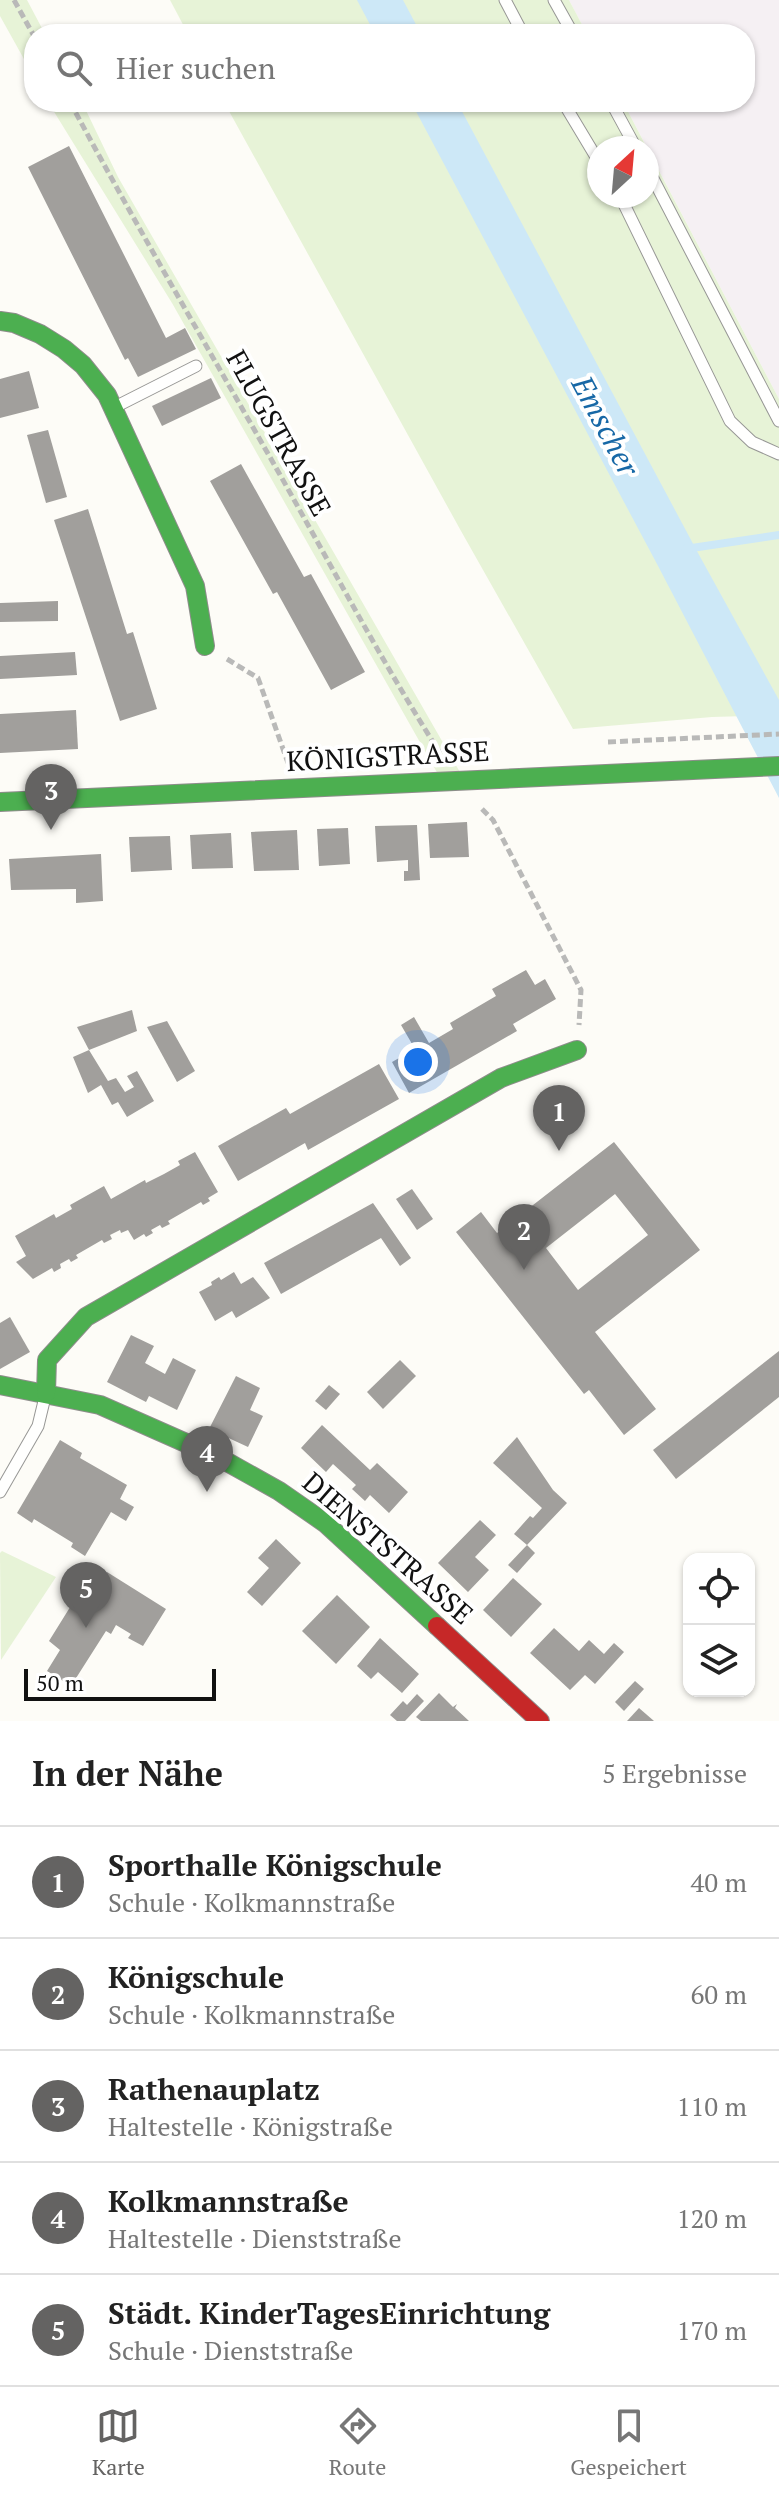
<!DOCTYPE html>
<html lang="de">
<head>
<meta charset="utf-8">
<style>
	body { margin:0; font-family:"PT Serif",serif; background:#f6f6f6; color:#222 }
	.controls { position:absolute; right:24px; bottom:24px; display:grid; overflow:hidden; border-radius:16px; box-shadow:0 2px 6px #0004 }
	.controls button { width:72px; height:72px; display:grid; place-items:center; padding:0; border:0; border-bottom:2px solid #e0e0e0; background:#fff; color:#222; font:40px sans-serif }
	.compass { position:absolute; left:587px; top:136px; width:72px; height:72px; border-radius:50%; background:#fff; box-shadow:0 2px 6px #0004; rotate:26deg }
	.scale { position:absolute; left:24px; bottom:20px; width:192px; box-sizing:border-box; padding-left:8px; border:4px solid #111; border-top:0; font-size:22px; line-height:28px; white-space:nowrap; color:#111; -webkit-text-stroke:6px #fff; paint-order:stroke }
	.you { position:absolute; left:418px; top:1062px; width:28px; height:28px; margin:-20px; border:6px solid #fff; border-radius:50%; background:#1a73e8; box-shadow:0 0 0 12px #1a73e833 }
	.badge { display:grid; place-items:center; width:52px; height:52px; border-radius:50%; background:#646362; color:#fff; font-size:26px; font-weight:700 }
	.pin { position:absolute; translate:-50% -66px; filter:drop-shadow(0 2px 4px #0008) }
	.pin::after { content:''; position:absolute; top:42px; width:28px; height:24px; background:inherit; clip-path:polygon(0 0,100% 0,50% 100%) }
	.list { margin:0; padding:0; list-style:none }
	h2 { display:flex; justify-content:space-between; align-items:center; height:104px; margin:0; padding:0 32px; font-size:34px }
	h2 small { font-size:26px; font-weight:400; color:#767676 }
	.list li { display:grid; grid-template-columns:52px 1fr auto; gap:24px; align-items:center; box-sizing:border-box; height:112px; padding:0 32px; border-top:2px solid #e0e0e0 }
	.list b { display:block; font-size:30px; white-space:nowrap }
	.list p { margin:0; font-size:26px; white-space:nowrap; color:#767676 }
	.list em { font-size:26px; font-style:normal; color:#767676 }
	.icon { flex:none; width:44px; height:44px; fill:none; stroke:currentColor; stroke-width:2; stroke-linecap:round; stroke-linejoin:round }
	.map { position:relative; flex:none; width:779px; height:1721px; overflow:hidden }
	.search { position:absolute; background:#fff; box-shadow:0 2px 6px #0004; left:24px; right:24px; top:24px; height:88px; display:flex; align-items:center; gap:20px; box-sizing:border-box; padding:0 28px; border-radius:32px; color:#767676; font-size:30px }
	.sheet { height:664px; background:#fff }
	nav { display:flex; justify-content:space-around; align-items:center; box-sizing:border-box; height:112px; border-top:2px solid #e0e0e0; background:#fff; font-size:22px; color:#767676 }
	nav a { display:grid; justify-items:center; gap:4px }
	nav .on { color:#646362 }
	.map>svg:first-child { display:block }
	.industrial { fill:#f5f0f3 }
	.green { fill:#e7f3d7 }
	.water { fill:#cde8f7 }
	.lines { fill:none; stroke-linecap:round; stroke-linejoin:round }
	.stream { stroke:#cde8f7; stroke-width:8 }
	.building { fill:#a19f9c; fill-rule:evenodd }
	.lane-casing { stroke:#979795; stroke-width:13 }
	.fast-casing { stroke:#8e8d8b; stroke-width:20 }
	.jam-casing { stroke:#8e8d8b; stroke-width:20 }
	.path { stroke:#b9b9b8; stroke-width:5; stroke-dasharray:8 4; stroke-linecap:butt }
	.lane { stroke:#fffffe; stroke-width:11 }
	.fast { stroke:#4caf50; stroke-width:18 }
	.jam { stroke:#c62828; stroke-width:18 }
	.labels { text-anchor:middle; stroke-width:8; stroke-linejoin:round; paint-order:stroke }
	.street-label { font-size:28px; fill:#111; stroke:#fff }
	.water-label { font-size:30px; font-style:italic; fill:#1768a6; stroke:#fff }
</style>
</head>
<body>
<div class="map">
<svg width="779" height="1721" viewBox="0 0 779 1721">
	<rect width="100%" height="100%" fill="#fdfcf7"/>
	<path class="industrial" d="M569,0H779V399L623,102H745V34H587Z"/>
	<g class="green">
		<path d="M0,0H27L45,34H34V77L0,16Z"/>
		<path d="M170,0H569L587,34H188Z"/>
		<path d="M48,102H82L118,177L461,774L439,776L172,303Z"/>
		<path d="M224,102H623L647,148H599V196H647V148L779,399V715L712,717L573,729L461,531Z"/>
		<path d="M2,1551L56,1577L1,1660L0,1553Z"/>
	</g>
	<g class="water">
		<path d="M357,0H403L421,34H375Z"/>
		<path d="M411,102H457L698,553L779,700V798L657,564Z"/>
	</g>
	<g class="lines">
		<path class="stream" d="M685,549L779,535"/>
	</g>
	<g class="building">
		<path d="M69,146L166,338L185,328L196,349L138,377L128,358L125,360L28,167Z"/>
		<path d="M29,371L39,408L0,418V379Z"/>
		<path d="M211,378L221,398L162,426L152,406Z"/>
		<path d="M48,430L67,497L46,503L27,435Z"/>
		<path d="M241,464L304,577L311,574L365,672L331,690L277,592L273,594L210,481Z"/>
		<path d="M88,509L127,634L133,632L157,709L120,721L54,520Z"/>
		<path d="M58,601V621L0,622V603Z"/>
		<path d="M75,652L77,675L0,679V656Z"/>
		<path d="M76,710L78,749L0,753V714Z"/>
		<path d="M467,822L469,857L430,858L428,824Z"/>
		<path d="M417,825L420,880L404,881V871H408V860L377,862L375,826Z"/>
		<path d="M348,828L350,864L319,866L317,829Z"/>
		<path d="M297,830L299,870L254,871L251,832Z"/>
		<path d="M231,833L233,868L192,869L190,835Z"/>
		<path d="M170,836L172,870L131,872L129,837Z"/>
		<path d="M101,854L103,901L76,903V889L11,890L9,859Z"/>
		<path d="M526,970L535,985L545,979L556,999L513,1024L517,1031L409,1093L392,1062L415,1049L401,1025L414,1017L429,1043L453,1029L450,1023L496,996L492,989Z"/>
		<path d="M132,1010L137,1031L89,1050L77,1027Z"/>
		<path d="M167,1021L195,1071L177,1082L147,1027Z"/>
		<path d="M89,1050L108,1081L116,1078L125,1092L134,1087L127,1076L137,1071L154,1101L127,1117L118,1102L112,1105L101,1085L88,1093L73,1057Z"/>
		<path d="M379,1064L399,1099L308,1150L305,1143L238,1181L218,1146L286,1108L290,1114Z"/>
		<path d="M614,1142L700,1250L595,1332L656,1409L624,1435L589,1390L584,1394L456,1232L481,1212L497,1233ZM615,1194L648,1235L578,1290L546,1248Z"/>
		<path d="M195,1152L218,1192L208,1198L210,1201L203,1205L201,1202L168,1221L170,1224L162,1228L160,1225L151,1230L153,1233L146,1237L144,1234L134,1240L128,1230L121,1233L120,1230L110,1235L112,1239L104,1243L102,1240L76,1255L78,1258L71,1262L69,1259L60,1264L61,1268L54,1272L52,1268L33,1279L16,1262L26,1256L15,1236L54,1214L56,1218L72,1209L70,1205L104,1186L111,1199L145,1180L146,1183L164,1174L180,1165L178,1161Z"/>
		<path d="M412,1189L433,1219L417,1230L396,1199Z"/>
		<path d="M373,1203L411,1258L400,1266L381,1238L281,1294L264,1263Z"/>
		<path d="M234,1272L241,1284L253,1277L270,1298L236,1318L232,1311L215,1321L199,1292L212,1285L211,1282L219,1277L221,1280Z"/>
		<path d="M10,1317L30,1352L0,1369V1323Z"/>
		<path d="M131,1335L154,1346L145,1363L165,1374L173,1358L196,1370L177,1410L149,1396L146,1402L107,1382Z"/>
		<path d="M779,1351V1397L676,1479L653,1450Z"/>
		<path d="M400,1360L416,1376L383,1409L367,1392Z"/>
		<path d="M236,1376L260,1388L250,1410L263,1416L248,1447L209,1429Z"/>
		<path d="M329,1385L340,1394L326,1410L315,1401Z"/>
		<path d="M322,1425L370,1470L377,1463L408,1492L389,1513L370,1495L365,1501L352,1489L356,1485L333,1464L326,1472L301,1448Z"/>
		<path d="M517,1437L553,1490L567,1503L527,1545L514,1534L530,1516L533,1518L542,1508L493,1463Z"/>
		<path d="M60,1440L82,1453L80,1458L127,1485L120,1499L134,1507L126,1521L111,1512L85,1556L71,1547L73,1543L34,1519L32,1523L17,1513Z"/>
		<path d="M480,1520L496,1535L475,1557L489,1570L468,1592L438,1563Z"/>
		<path d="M276,1539L301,1563L262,1606L247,1592L269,1568L258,1558Z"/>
		<path d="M527,1545L535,1553L517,1573L508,1565Z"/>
		<path d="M107,1572L166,1609L143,1646L128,1638L131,1634L116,1625L111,1634L106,1631L71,1686L47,1671L60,1650L49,1641L77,1596L88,1603Z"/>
		<path d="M513,1578L542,1604L511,1637L483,1610Z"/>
		<path d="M337,1595L370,1627L336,1664L302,1631Z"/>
		<path d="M554,1628L579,1651L589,1640L604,1654L614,1643L624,1652L595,1684L585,1675L570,1690L530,1653Z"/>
		<path d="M380,1638L419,1674L402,1693L378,1672L371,1679L357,1666Z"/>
		<path d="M635,1681L644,1689L624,1711L615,1702Z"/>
		<path d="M439,1693L453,1707L457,1704L455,1708L469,1721H421L416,1717Z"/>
		<path d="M417,1694L424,1701L405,1721H397L390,1715L403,1701L407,1705Z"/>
		<path d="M639,1708L654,1721H627Z"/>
	</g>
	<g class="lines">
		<defs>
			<g id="lane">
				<path d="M505,0L523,34"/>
				<path d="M554,0L573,34"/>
				<path d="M563,102L599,162"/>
				<path d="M611,102L636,148"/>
				<path d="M647,167L779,421"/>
				<path d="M620,196L730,421L752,442L779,454"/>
				<path d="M115,407L196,366"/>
				<path d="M0,1492L38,1426L45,1397"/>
			</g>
			<g id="fast">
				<path d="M0,321L14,323L40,334L64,349L83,365L107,395L195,586L205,646"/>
				<path d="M0,802L779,766"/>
				<path d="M0,1385L100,1405L220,1458L279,1491L325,1523L437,1626"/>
				<path d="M46,1393L47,1360L86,1317L501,1078L577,1050"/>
			</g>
			<path id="jam" d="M437,1626L540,1721"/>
		</defs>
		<use href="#lane" class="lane-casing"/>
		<use href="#fast" class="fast-casing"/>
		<use href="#jam" class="jam-casing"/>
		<g class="path">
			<path d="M14,0L34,36"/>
			<path d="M70,102C137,227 209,350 279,473C332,567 382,662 440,753"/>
			<path d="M227,659L258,678L288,763"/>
			<path d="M608,742L779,734"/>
			<path d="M482,809L493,820L581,990L579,1025"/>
		</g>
		<use href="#lane" class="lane"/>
		<use href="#fast" class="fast"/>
		<use href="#jam" class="jam"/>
	</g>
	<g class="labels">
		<g class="street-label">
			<text transform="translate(279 433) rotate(61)" y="10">FLUGSTRASSE</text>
			<text transform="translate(388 756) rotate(-3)" y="10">KÖNIGSTRASSE</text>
			<text transform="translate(388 1548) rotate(41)" y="10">DIENSTSTRASSE</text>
		</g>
		<g class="water-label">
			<text transform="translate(605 426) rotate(62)" y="10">Emscher</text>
		</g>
	</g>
</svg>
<div class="controls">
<button><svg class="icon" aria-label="locate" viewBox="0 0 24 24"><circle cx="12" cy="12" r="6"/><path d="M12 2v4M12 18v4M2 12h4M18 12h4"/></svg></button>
<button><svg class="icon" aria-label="layers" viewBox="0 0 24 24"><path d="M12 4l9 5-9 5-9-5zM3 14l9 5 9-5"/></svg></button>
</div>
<svg class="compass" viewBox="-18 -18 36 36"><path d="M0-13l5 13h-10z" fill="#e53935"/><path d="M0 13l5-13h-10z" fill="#767676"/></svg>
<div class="scale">50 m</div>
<div class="you"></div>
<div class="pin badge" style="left:559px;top:1151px">1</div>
<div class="pin badge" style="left:524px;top:1270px">2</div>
<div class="pin badge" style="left:51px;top:830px">3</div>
<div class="pin badge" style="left:207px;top:1492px">4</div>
<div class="pin badge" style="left:86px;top:1628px">5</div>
<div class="search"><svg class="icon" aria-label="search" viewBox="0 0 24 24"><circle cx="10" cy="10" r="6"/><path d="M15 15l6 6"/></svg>Hier suchen</div>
</div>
<section class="sheet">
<h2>In der Nähe<small>5 Ergebnisse</small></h2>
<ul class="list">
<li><span class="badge">1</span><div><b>Sporthalle Königschule</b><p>Schule · Kolkmannstraße</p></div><em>40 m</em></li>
<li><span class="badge">2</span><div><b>Königschule</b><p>Schule · Kolkmannstraße</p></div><em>60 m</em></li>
<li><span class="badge">3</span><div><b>Rathenauplatz</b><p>Haltestelle · Königstraße</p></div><em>110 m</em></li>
<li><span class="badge">4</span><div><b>Kolkmannstraße</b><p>Haltestelle · Dienststraße</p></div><em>120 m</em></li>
<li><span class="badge">5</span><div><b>Städt. KinderTagesEinrichtung</b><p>Schule · Dienststraße</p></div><em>170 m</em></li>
</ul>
</section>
<nav>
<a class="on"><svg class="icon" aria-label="map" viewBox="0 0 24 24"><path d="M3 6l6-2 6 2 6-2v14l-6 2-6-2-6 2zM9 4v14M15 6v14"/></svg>Karte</a>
<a><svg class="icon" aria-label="directions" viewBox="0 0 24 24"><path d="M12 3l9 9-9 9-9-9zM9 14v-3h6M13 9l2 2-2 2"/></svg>Route</a>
<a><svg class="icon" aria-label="saved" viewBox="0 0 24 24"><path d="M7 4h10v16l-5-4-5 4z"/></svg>Gespeichert</a>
</nav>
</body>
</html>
